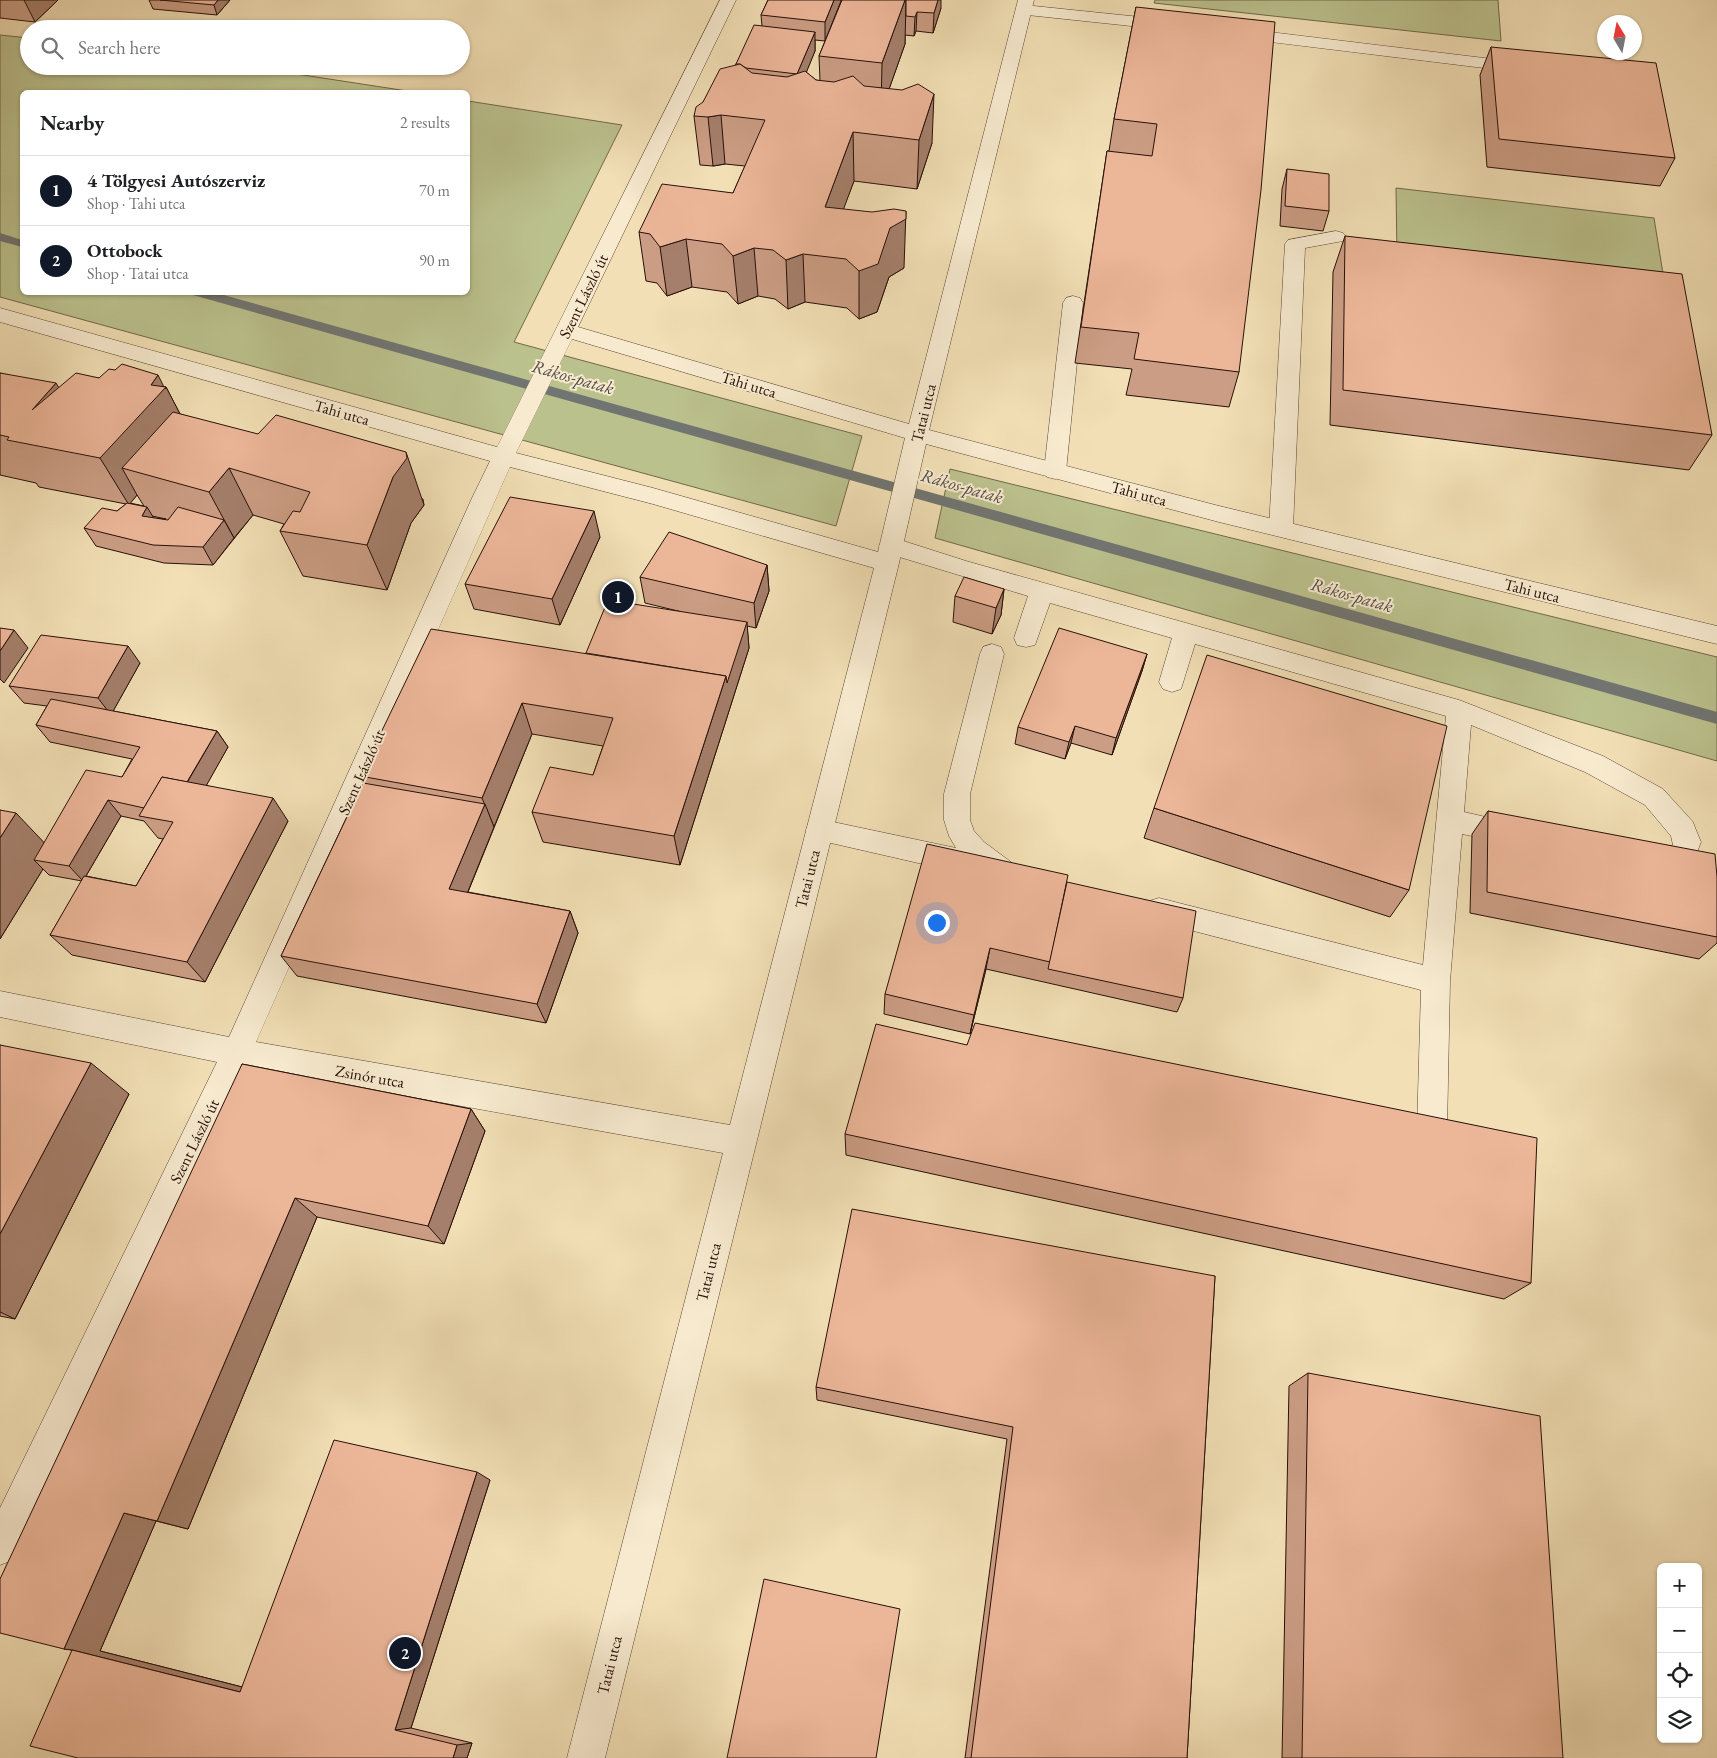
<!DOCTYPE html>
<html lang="en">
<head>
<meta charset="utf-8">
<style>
	body { margin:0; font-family:"EB Garamond",serif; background:#f6f6f6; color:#202124 }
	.controls { position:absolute; right:15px; bottom:15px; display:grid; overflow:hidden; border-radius:8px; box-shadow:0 1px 4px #0004 }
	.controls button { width:45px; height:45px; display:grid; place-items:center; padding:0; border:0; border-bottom:1px solid #e0e0e0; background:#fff; color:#202124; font:25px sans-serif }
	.compass { position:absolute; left:1597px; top:15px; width:45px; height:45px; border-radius:50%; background:#fff; box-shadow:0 1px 4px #0004; rotate:350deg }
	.you { position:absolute; left:936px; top:922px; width:18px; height:18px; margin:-12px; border:4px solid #fff; border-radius:50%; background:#1a73e8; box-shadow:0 0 0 8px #1a73e833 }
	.badge { display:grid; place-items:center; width:32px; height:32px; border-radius:50%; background:#111827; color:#fff; font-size:16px; font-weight:700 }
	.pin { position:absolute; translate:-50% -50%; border:2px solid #fff; box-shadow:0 1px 5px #0006 }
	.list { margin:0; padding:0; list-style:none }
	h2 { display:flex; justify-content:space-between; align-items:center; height:65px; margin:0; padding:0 20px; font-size:21px }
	h2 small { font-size:16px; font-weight:400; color:#757577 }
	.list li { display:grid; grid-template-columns:32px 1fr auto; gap:15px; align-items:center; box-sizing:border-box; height:70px; padding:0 20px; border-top:1px solid #e0e0e0 }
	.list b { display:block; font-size:19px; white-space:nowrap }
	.list p { margin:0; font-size:16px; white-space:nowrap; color:#757577 }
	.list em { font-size:16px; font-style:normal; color:#757577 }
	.icon { flex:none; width:28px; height:28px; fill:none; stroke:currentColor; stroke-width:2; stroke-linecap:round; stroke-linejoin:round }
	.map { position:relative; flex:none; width:1717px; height:1758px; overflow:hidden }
	.search { position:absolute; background:#fff; box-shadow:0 1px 4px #0004; left:20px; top:20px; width:450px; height:55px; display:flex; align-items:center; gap:12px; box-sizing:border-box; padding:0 18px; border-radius:28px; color:#757577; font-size:19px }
	.panel { position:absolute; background:#fff; box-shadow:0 1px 4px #0004; left:20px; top:90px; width:450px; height:205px; border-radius:8px }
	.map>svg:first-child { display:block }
	.green { fill:#bbc18d; stroke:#72684a }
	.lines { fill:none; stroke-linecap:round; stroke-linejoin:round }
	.stream { fill:#717572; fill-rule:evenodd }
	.lane-casing { stroke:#5a4433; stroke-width:1 }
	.street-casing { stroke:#5a4433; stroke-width:1 }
	.lane { fill:#f7eacf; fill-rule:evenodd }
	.street { fill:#f7eacf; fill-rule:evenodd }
	.wall { fill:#cb9d84; stroke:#281008; fill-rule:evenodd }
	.shaded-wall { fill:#a57f6b; stroke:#281008 }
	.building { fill:#ecb699; stroke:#281008 }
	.labels { text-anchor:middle; stroke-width:4; stroke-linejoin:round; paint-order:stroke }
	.street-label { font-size:16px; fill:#281008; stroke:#f7eacf }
	.water-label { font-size:18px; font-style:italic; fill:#524b46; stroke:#f7eacf }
</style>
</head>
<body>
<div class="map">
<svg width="1717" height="1758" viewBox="0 0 1717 1758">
	<rect width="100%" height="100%" fill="#f2dfb5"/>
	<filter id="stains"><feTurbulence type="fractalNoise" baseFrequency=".004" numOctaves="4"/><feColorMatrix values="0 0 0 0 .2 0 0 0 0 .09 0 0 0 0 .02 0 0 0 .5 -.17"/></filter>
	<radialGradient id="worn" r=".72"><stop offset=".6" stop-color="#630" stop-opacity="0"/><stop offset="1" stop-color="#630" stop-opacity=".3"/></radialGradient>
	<g class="green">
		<path d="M1155,0H1498L1501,41L1154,3Z"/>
		<path d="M0,35L29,38V66H244L414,92H22V292H468V101L622,125L514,342L862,436L836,526L0,297Z"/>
		<path d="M1396,188L1654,218L1665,286L1397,255Z"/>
		<path d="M950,469L1717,657V761L935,538Z"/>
	</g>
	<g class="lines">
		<g class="stream">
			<path d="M0,233L22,240V247L0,241Z"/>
			<path d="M191,292H213L1717,712V724L193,295Z"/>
		</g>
		<defs>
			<g id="lane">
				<path d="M1024,5L1169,20L1175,21L1178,25L1175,29L1169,30L1018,14L1016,10L1018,6Z"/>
				<path d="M1236,28L1517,62L1523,63L1526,67L1523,71L1517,72L1230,37L1227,33L1230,29Z"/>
				<path d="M1336,231L1343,233L1346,237L1343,241L1305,248L1293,528L1289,534L1281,536L1273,534L1269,528L1285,244L1288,240Z"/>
				<path d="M1073,296L1080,298L1083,303L1066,471L1063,477L1055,479L1047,477L1044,471L1063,303L1066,298Z"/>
				<path d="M891,537L966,561L1459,700L1603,756L1663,789L1693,822L1696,830L1701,842L1694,860L1672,871L1654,874L1644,870L1640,862L1644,854L1673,845L1671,836L1645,805L1585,772L1471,725L1464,812L1525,826L1528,834L1525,842L1515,845L1462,834L1450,981L1447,1130L1443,1140L1432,1145L1421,1140L1417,1130L1421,990L1159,922L1149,919L1145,910L1149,901L1159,898L1423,965L1446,716L1195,644L1181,689L1172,692L1163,689L1159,682L1172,638L1050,603L1035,645L1026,647L1017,645L1014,638L1028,596L883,552L879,546L883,540Z"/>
				<path d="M992,644L1001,647L1004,654L970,794V820L974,831L984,842L1011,862L1015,870L1011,878C995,884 986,874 974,865L972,869L962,873L809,838L806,830L809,822L819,819L956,848L949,836L944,820V794L980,654L983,647Z"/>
			</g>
			<path id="street" d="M720,0H736L578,327L909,424L1018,0H1034L929,430L1219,506L1717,626V644L1219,522L926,444L899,563L605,1758H567L723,1153L245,1067L13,1560L0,1565V1508L217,1062L0,1017V991L229,1037L472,498L490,461L0,322V308L497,447ZM572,339L905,438L878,552L653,488L516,453ZM510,467L653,504L874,568L730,1125L256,1042Z"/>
		</defs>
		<use href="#lane" class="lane-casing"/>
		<use href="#street" class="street-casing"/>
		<use href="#lane" class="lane"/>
		<use href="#street" class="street"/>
	</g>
	<g class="wall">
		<path d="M0,0H58L35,22L0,18Z"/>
		<path d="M149,0H230L217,15L153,9Z"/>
		<path d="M768,0H841V1L941,8L933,33L916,31L914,36L905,35V44L889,89L932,143L917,189L854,181L843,209L904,268L889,277L877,312L859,319L847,308L805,302L788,309L775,299L758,296L738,304L727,292L692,287L667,296L657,283L646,281L639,232L733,193L745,166L725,164L713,166L700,165L694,116L703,102L736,64L762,26L761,15ZM815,40L825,41L819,56L820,81L816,80L806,72L815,51Z"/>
		<path d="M1136,7L1239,372L1229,407L1126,395L1132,369L1075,363L1107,151H1109L1114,119Z"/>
		<path d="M1491,47L1675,158L1660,186L1487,167L1480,75Z"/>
		<path d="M1287,169L1329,211L1323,231L1280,226L1282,189Z"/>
		<path d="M1345,236L1712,435L1689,470L1330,425L1333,272Z"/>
		<path d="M0,373L58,388L99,378L166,387L180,414L423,499L424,505L411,523L387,590L303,576L280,531L284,524L253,515L213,565L164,563L96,546L84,528L117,511L126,504L39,487L36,483L0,475ZM137,495L144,506L130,503ZM152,516L166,519L153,518Z"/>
		<path d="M600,537L560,625L474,609L465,584Z"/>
		<path d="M767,565L769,591L756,628L747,626L749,648L680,865L543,842L532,812L593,775L603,746L532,734L468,892L570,911L578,933L546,1023L297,976L281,956L363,783L360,776L586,653L682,612L645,603L640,577Z"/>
		<path d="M1004,589L1001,615L992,634L953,622L955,596Z"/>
		<path d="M1147,654L1142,671L1112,755L1071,743L1065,759L1015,744L1018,727Z"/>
		<path d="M140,663L113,711L217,731L228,747L206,785L288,821L205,982L72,955L50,935L82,881L49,875L43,869L0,939V810L44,843L122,777L132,759L50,742L36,725L47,706L24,703L9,686ZM121,816L144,821L158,838L163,839L136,886L86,876Z"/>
		<path d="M1154,808L1409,890L1390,917L1144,838Z"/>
		<path d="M1488,811L1717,877V943L1699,959L1470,913L1472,834Z"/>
		<path d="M1067,882L1183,998L1177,1012L986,969L970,1034L884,1014L885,994Z"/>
		<path d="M0,1045L129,1094L15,1319L0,1316Z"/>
		<path d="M967,1045L1531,1283L1504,1299L846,1155L845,1134Z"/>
		<path d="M242,1064L471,1109L485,1131L444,1244L317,1217L188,1529L156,1521L100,1651L242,1687L490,1480L411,1728L472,1743L467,1758H78L72,1650L64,1649Z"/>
		<path d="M1215,1276L1187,1758H965L1007,1439L817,1400L816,1387Z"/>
		<path d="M1308,1373L1563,1758H1282L1289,1386Z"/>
	</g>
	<g class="shaded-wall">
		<path d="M24,0H58L35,22Z"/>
		<path d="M218,0H230L217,15L214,5Z"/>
		<path d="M834,0H841V1L825,41V22Z"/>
		<path d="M905,0H906L905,44L881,112L882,63Z"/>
		<path d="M938,0H941V8L933,33L934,13Z"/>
		<path d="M917,12L916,31L914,36L915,17Z"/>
		<path d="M815,32V51L798,93L797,74Z"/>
		<path d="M934,94L932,143L917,189L919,140Z"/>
		<path d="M721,115L725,164L713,166L708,117Z"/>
		<path d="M853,132L854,181L826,256L825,207Z"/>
		<path d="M906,211L904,268L889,277L877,312L859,319V271L890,228Z"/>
		<path d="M686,239L692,287L667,296L660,247Z"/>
		<path d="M754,248L758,296L738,304L733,256Z"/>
		<path d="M803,254L805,302L788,309L786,260Z"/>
		<path d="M158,375L165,389L166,387L191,435L122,468L137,495L129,505L100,458Z"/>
		<path d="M56,383L85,431L32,410Z"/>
		<path d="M406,452L424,505L411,523L387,590L367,545L393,477Z"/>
		<path d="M229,468L253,515L234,538L209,492Z"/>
		<path d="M147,507L158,525L142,516Z"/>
		<path d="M594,511L600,537L560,625L552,599Z"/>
		<path d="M224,520L234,538L213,565L203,547Z"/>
		<path d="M767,565L769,591L756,628L754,603Z"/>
		<path d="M1004,589L1001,615L992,634L996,608Z"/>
		<path d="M747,622L749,648L680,865L674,836L726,676Z"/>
		<path d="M14,630L28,648L4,683L0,679V651Z"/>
		<path d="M128,646L140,663L111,715L98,698Z"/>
		<path d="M1147,654L1142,671L1112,755L1116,738Z"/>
		<path d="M522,703L532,734L494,827L482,798Z"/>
		<path d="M1075,726L1071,743L1065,759L1069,742Z"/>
		<path d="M217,731L228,747L196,804L184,788Z"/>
		<path d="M273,798L288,821L205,982L187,962Z"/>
		<path d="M108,800L121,816L83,881L69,866Z"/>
		<path d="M485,804L494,827L460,911L449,889Z"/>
		<path d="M16,813L54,853L34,860L43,869L0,939V838Z"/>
		<path d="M570,911L578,933L546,1023L537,1004Z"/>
		<path d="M990,948L986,969L970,1034L974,1015Z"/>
		<path d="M91,1063L129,1094L15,1319L0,1312V1234Z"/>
		<path d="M471,1109L485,1131L444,1244L428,1226Z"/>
		<path d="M295,1198L317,1217L188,1529L157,1521Z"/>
		<path d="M477,1472L490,1480L411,1728L395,1730Z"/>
		<path d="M124,1513L156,1521L100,1651L262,1692H240L72,1650L64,1649Z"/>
		<path d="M472,1743L467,1758H453L457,1745Z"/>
	</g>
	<g class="building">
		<path d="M160,0H218L214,5Z"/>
		<path d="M768,0H834L825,22L761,15Z"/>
		<path d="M842,0H905L882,63L819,56Z"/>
		<path d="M906,0H938L934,13L917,12L915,17L906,16Z"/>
		<path d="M1136,7L1275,22L1261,190L1239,372L1134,359L1139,333L1081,327L1107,151L1152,156L1157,124L1114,119Z"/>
		<path d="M754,25L815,32L797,74L746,68L740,64H736Z"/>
		<path d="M1491,47L1656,63L1675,158L1499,139Z"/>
		<path d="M740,64L752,73L787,77L805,71L816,80L834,82L853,76L864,86L902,90L918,84L934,94L919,140L853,132L825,207L872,212L894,209L906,211V219L890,228L878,264L859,271L846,259L803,254L786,260L773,250L754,248L733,256L722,244L686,239L660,247L650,234L639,232L662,184L733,193L765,120L721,115L708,117L694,116L696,107L703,102L720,69Z"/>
		<path d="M1287,169L1329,174V211L1285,206Z"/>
		<path d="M1345,236L1682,274L1712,435L1343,390Z"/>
		<path d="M122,364L158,375L151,385L166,387L100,458L7,440L9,437L0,435V373L56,383L32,410L76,373L99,378L109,369L115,370Z"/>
		<path d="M173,412L258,434L276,415L406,452L407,458L393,477L367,545L280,531L293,511L300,512L310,492L229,468L209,492L122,468Z"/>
		<path d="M510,497L594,511L552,599L465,584Z"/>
		<path d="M127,503L147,507L142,516L168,520L178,507L224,520L203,547L153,545L84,528L102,508L117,511Z"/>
		<path d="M669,532L767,565L754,603L640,577Z"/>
		<path d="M964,577L1004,589L996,608L955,596Z"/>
		<path d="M608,600L747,622L727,683L726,676L586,653Z"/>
		<path d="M0,628L14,630L0,651Z"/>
		<path d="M1059,628L1147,654L1116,738L1075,726L1069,742L1018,727Z"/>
		<path d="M431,629L726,676L674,836L532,812L550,767L593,775L613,718L522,703L482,798L360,776Z"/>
		<path d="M41,635L128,646L98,698L9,686Z"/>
		<path d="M1207,655L1447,726L1409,890L1154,808Z"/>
		<path d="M51,699L217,731L187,782L162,777L144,808L108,800L69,866L34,860L86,770L122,777L140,747L36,725Z"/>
		<path d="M162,777L273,798L187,962L50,935L84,876L136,886L173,822L139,816Z"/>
		<path d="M363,783L485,804L449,889L570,911L537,1004L281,956Z"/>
		<path d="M0,810L16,813L0,838Z"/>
		<path d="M1488,811L1715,854L1717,877V937L1487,892Z"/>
		<path d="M927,844L1068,875L1050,962L990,948L974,1015L885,994Z"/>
		<path d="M1067,882L1196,911L1183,998L1048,969Z"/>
		<path d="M975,1023L1537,1138L1531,1283L845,1134L876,1024L967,1045Z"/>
		<path d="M0,1045L91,1063L0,1234Z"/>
		<path d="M242,1064L471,1109L428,1226L295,1198L157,1521L124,1513L64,1649L0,1633V1579Z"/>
		<path d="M852,1209L1215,1276L1187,1758H971L1013,1427L816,1387Z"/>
		<path d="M1308,1373L1540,1416L1563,1758H1302Z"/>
		<path d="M334,1440L477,1472L395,1730L457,1745L453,1758H78L30,1746L72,1650L240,1692Z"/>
		<path d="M764,1579L900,1609L876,1758H727Z"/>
	</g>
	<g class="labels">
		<g class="street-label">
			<text transform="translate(583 296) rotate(-64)" y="6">Szent László út</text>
			<text transform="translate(749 384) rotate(17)" y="6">Tahi utca</text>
			<text transform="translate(342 412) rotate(16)" y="6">Tahi utca</text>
			<text transform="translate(923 413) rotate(-76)" y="6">Tatai utca</text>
			<text transform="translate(1139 493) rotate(15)" y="6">Tahi utca</text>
			<text transform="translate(1532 590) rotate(14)" y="6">Tahi utca</text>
			<text transform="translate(361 772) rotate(-66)" y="6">Szent László út</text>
			<text transform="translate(807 879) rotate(-76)" y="6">Tatai utca</text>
			<text transform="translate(370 1076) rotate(10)" y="6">Zsinór utca</text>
			<text transform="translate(194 1141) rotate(-64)" y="6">Szent László út</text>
			<text transform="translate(708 1272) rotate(-76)" y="6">Tatai utca</text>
			<text transform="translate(609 1665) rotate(-76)" y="6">Tatai utca</text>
		</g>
		<g class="water-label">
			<text transform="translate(573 377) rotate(16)" y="6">Rákos-patak</text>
			<text transform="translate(962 486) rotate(16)" y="6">Rákos-patak</text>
			<text transform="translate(1352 595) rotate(16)" y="6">Rákos-patak</text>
		</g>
	</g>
	<rect width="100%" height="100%" filter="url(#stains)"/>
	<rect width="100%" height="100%" fill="url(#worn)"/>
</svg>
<div class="controls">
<button>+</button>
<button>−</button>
<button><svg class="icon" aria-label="locate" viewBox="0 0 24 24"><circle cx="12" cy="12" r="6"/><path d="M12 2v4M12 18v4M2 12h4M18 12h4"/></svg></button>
<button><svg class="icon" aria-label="layers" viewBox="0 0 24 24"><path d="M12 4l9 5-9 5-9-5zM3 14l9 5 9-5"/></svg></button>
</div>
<svg class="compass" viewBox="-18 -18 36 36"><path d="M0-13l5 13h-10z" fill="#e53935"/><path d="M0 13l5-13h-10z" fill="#757577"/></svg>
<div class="you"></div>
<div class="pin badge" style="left:618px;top:597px">1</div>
<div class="pin badge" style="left:405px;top:1653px">2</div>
<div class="search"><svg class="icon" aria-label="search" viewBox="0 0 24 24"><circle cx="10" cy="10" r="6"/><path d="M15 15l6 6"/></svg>Search here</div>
<section class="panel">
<h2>Nearby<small>2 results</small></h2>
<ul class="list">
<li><span class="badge">1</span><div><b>4 Tölgyesi Autószerviz</b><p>Shop · Tahi utca</p></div><em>70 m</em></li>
<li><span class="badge">2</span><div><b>Ottobock</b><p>Shop · Tatai utca</p></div><em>90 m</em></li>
</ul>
</section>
</div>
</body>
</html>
